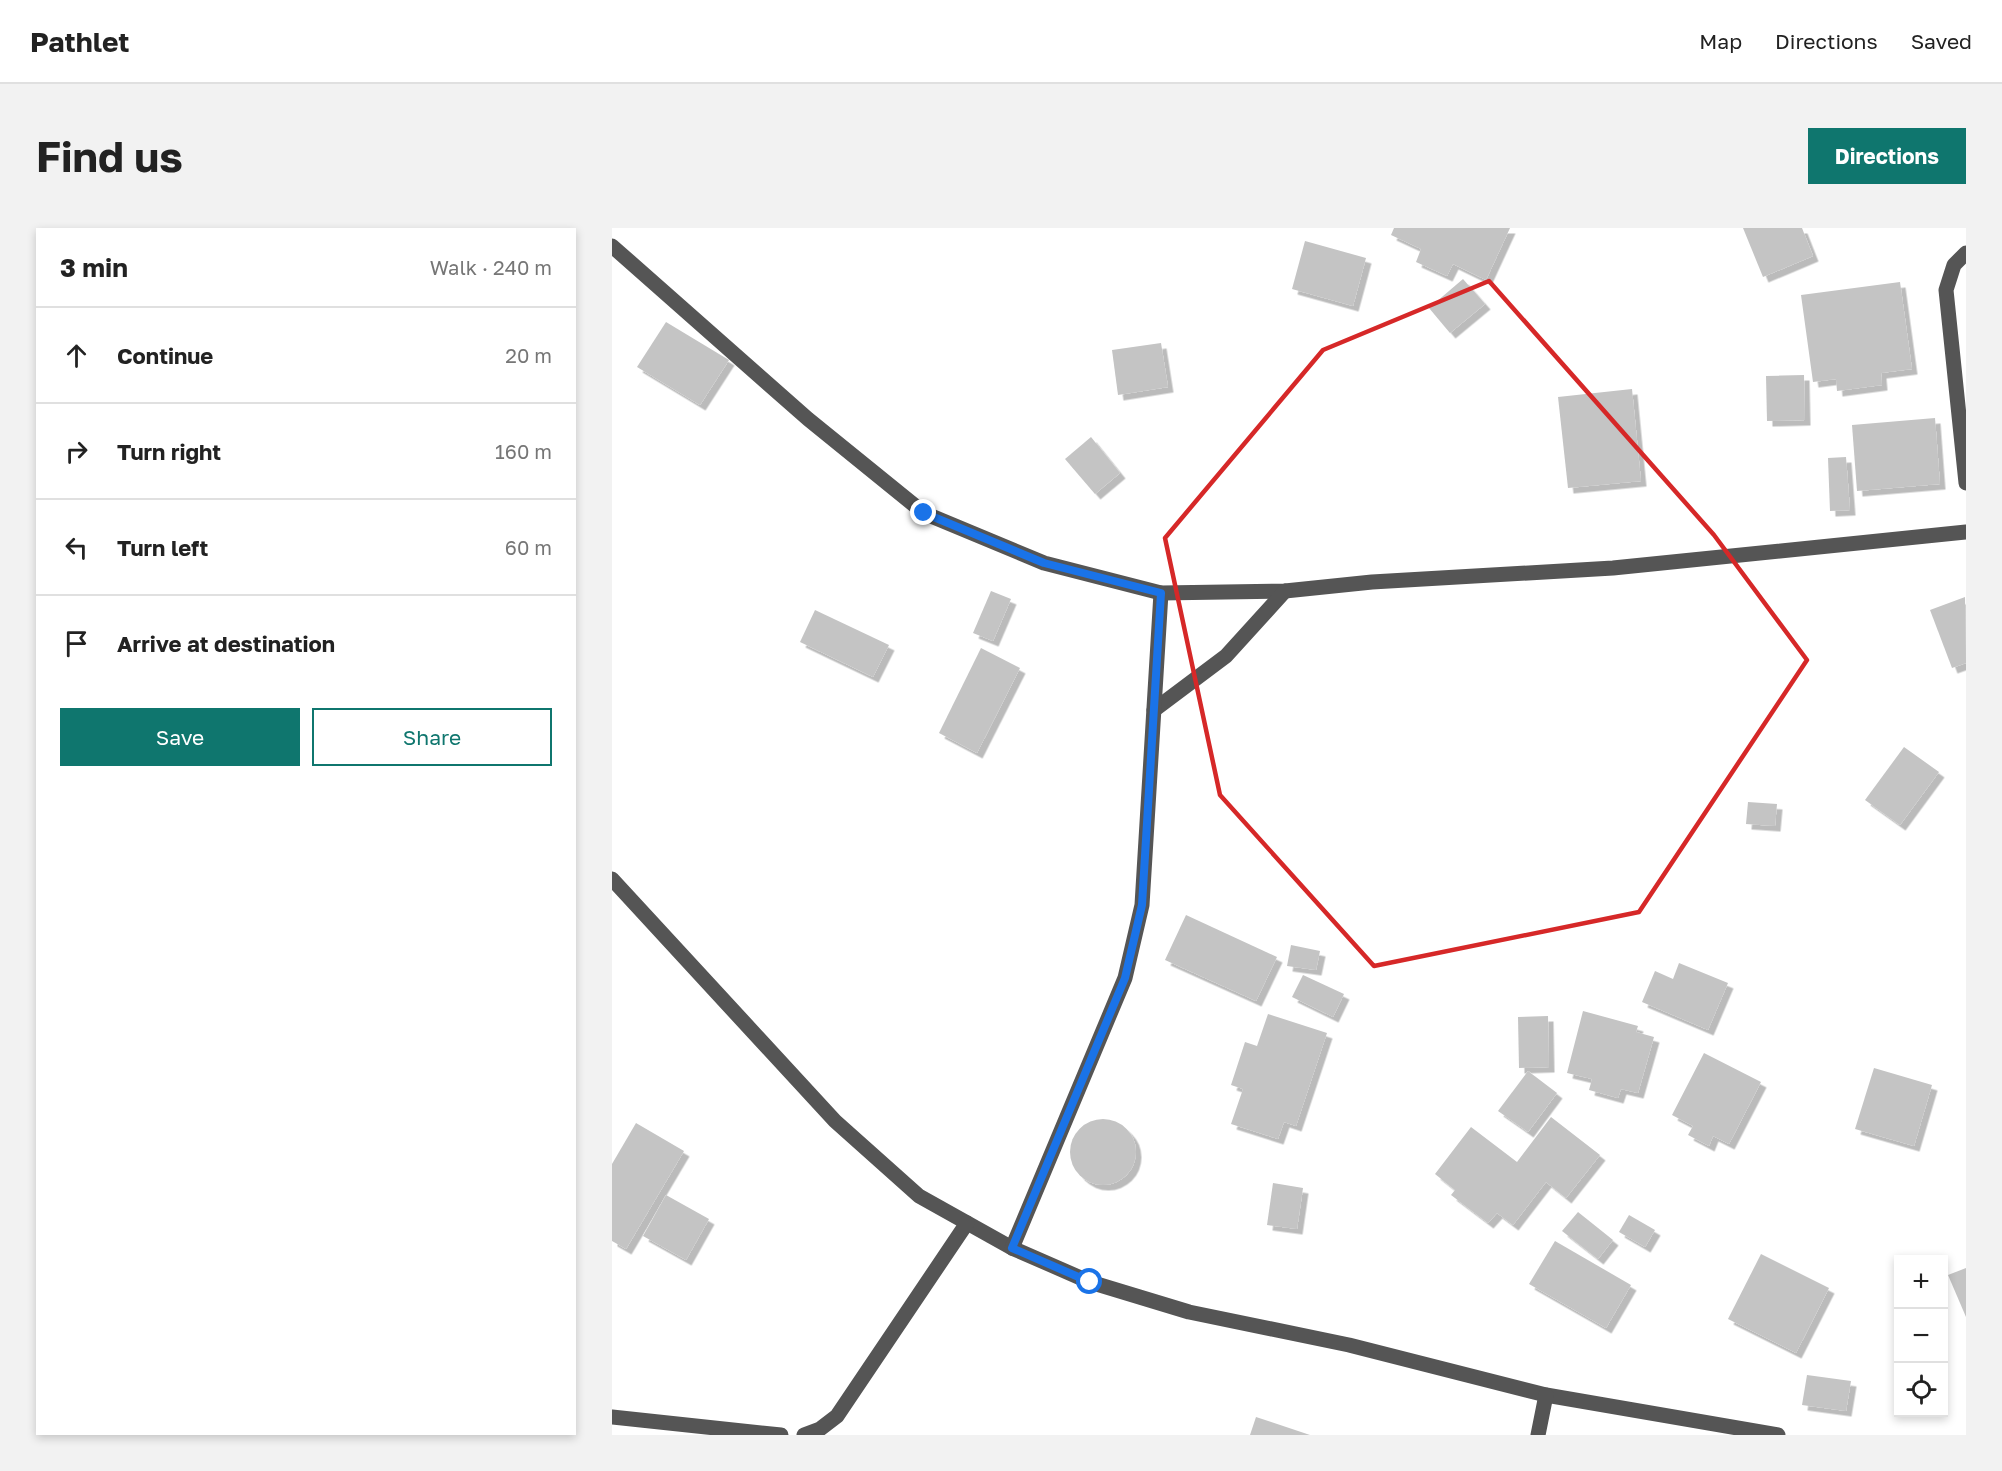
<!DOCTYPE html>
<html lang="en">
<head>
<meta charset="utf-8">
<style>
	body { margin:0; font-family:"Golos Text",sans-serif; background:#f2f2f2; color:#222 }
	.controls { position:absolute; right:18px; bottom:18px; display:grid; overflow:hidden; border-radius:0px; box-shadow:0 3px 9px #0003 }
	.controls button { width:54px; height:54px; display:grid; place-items:center; padding:0; border:0; border-bottom:2px solid #e0e0e0; background:#fff; color:#222; font:30px sans-serif }
	.stop { position:absolute; width:18px; height:18px; margin:-14px; border:4px solid #1a73e8; border-radius:50%; background:#fff }
	.stop.end { background:#1a73e8; border-color:#fff; box-shadow:0 2px 6px #0008 }
	.list { margin:0; padding:0; list-style:none }
	h2 { display:flex; justify-content:space-between; align-items:center; height:78px; margin:0; padding:0 24px; font-size:26px }
	h2 small { font-size:20px; font-weight:400; color:#767676 }
	.list li { display:grid; grid-template-columns:39px 1fr auto; gap:18px; align-items:center; box-sizing:border-box; height:96px; padding:0 24px; border-top:2px solid #e0e0e0 }
	.list b { display:block; font-size:22px; white-space:nowrap }
	.list em { font-size:20px; font-style:normal; color:#767676 }
	.actions { display:flex; gap:12px; padding:18px 24px }
	.actions a { flex:1; padding:14px 0; border:2px solid #0f766e; border-radius:0px; text-align:center; font-size:21px; color:#0f766e }
	.actions .main { background:#0f766e; color:#fff }
	.icon { flex:none; width:33px; height:33px; fill:none; stroke:currentColor; stroke-width:2; stroke-linecap:round; stroke-linejoin:round }
	.map { position:relative; flex:none; width:1354px; height:1207px; overflow:hidden; border-radius:0px }
	header { display:flex; align-items:center; gap:36px; box-sizing:border-box; height:84px; padding:0 30px; background:#fff; border-bottom:2px solid #e0e0e0 }
	header strong { font-size:28px }
	nav { display:flex; gap:33px; margin-inline-start:auto; font-size:21px }
	.intro { display:flex; align-items:center; justify-content:space-between; box-sizing:border-box; height:144px; padding:0 36px }
	h1 { margin:0; font-size:42px }
	.button { padding:15px 27px; border-radius:0px; background:#0f766e; color:#fff; font-size:21px; font-weight:700 }
	main { display:flex; gap:36px; padding:0 36px }
	aside { flex:1; background:#fff; border-radius:0px; box-shadow:0 3px 9px #0003 }
	.map>svg:first-child { display:block }
	.building { fill:#c4c4c4; filter:url(#shadow) }
	.lines { fill:none; stroke-linecap:round; stroke-linejoin:round }
	.minor { stroke:#555; stroke-width:15 }
	.route { stroke:#1a73e8; stroke-width:8 }
	.marked { fill:none; stroke:#d62828; stroke-width:4.5; stroke-linejoin:round }
</style>
</head>
<body>
<header>
<strong>Pathlet</strong>
<nav><a>Map</a><a>Directions</a><a>Saved</a></nav>
</header>
<div class="intro"><h1>Find us</h1><a class="button">Directions</a></div>
<main>
<aside>
<h2>3 min<small>Walk · 240 m</small></h2>
<ul class="list">
<li><svg class="icon" aria-label="ahead" viewBox="0 0 24 24"><path d="M12 20V5M6 11l6-6 6 6"/></svg><div><b>Continue</b></div><em>20 m</em></li>
<li><svg class="icon" aria-label="right" viewBox="0 0 24 24"><path d="M7 20v-9h11M14 6l5 5-5 5"/></svg><div><b>Turn right</b></div><em>160 m</em></li>
<li><svg class="icon" aria-label="left" viewBox="0 0 24 24"><path d="M17 20v-9H6M10 6l-5 5 5 5"/></svg><div><b>Turn left</b></div><em>60 m</em></li>
<li><svg class="icon" aria-label="arrive" viewBox="0 0 24 24"><path d="M6 21V4h12l-3 4 3 4H6"/></svg><div><b>Arrive at destination</b></div></li>
</ul>
<div class="actions"><a class="main">Save</a><a>Share</a></div>
</aside>
<div class="map">
<svg width="1354" height="1207" viewBox="0 0 1354 1207">
	<defs>
		<filter id="shadow"><feDropShadow dx="5.5" dy="5.5" stdDeviation="0" flood-color="#0004"/></filter>
	</defs>
	<rect width="100%" height="100%" fill="#fff"/>
	<g class="building">
		<path d="M782,0H898L874,52L841,36L835,48L804,34L809,21L779,7Z"/>
		<path d="M1131,0H1190L1201,28L1151,49Z"/>
		<path d="M693,13L754,30L741,78L680,61Z"/>
		<path d="M851,51L873,76L838,105L817,80Z"/>
		<path d="M1288,54L1300,141L1269,145L1270,157L1225,163L1224,151L1201,154L1189,67Z"/>
		<path d="M54,94L117,132L88,177L25,139Z"/>
		<path d="M549,115L556,159L506,167L500,122Z"/>
		<path d="M1192,147L1193,192L1155,193L1154,148Z"/>
		<path d="M1020,161L1029,253L956,260L946,169Z"/>
		<path d="M1323,190L1328,256L1245,263L1240,197Z"/>
		<path d="M479,209L508,245L483,266L453,231Z"/>
		<path d="M1234,229L1238,282L1218,283L1216,230Z"/>
		<path d="M379,363L399,371L381,413L361,405Z"/>
		<path d="M1353,369L1354,435L1340,440L1318,382Z"/>
		<path d="M203,382L277,417L261,449L188,414Z"/>
		<path d="M369,420L408,440L365,525L327,505Z"/>
		<path d="M1292,519L1327,544L1288,597L1253,572Z"/>
		<path d="M1136,574L1165,576L1163,598L1134,596Z"/>
		<path d="M574,687L665,729L644,773L553,732Z"/>
		<path d="M679,717L708,723L704,742L675,738Z"/>
		<path d="M1067,735L1116,755L1096,802L1030,774L1043,743L1061,751Z"/>
		<path d="M691,747L732,766L721,789L680,769Z"/>
		<path d="M971,783L1026,798L1024,804L1042,809L1026,865L1009,861L1006,870L977,862L980,851L955,845Z"/>
		<path d="M656,786L715,805L684,898L672,894L666,911L619,896L631,861L619,857L633,814L645,818Z"/>
		<path d="M936,788L937,839L907,840L906,789Z"/>
		<path d="M1092,825L1149,854L1117,916L1101,908L1097,918L1076,907L1081,898L1060,887Z"/>
		<path d="M1262,840L1320,857L1302,918L1243,901Z"/>
		<path d="M916,843L945,865L916,904L886,883Z"/>
		<path d="M939,889L988,927L954,970L934,954L901,997L885,985L876,995L839,967L843,962L823,946L859,899L905,934Z"/>
		<circle cx="491" cy="924" r="33"/>
		<path d="M24,895L72,923L14,1021L0,1013V936Z"/>
		<path d="M661,955L691,960L685,1001L655,997Z"/>
		<path d="M54,967L97,991L74,1032L31,1008Z"/>
		<path d="M966,984L1001,1012L986,1031L950,1003Z"/>
		<path d="M1017,987L1043,1002L1033,1019L1007,1004Z"/>
		<path d="M943,1013L1019,1057L994,1100L917,1056Z"/>
		<path d="M1149,1026L1217,1060L1184,1125L1116,1091Z"/>
		<path d="M1354,1040V1089L1336,1047Z"/>
		<path d="M1195,1147L1239,1153L1234,1183L1190,1177Z"/>
		<path d="M644,1189L698,1207H638Z"/>
	</g>
	<g class="lines">
		<g class="minor">
			<path d="M0,18L196,191L312,285L432,335L549,365L673,363L760,354L1001,340L1354,304"/>
			<path d="M1354,25L1342,37L1334,62L1354,255"/>
			<path d="M542,482L614,428L673,363"/>
			<path d="M0,651L223,893L307,968L400,1020L478,1054L577,1084L737,1117L934,1167L1166,1207"/>
			<path d="M400,1020L513,750L530,677L549,365"/>
			<path d="M0,1189L169,1207"/>
			<path d="M192,1207L208,1201L225,1188L355,995"/>
			<path d="M926,1207L934,1167"/>
		</g>
	</g>
	<g class="lines">
		<path class="route" d="M312,285L432,335L549,365L530,677L513,750L400,1020L478,1054"/>
	</g>
	<path class="marked" d="M877,53L1102,307L1195,432L1027,684L762,738L608,567L553,310L711,122Z"/>
</svg>
<div class="controls">
<button>+</button>
<button>−</button>
<button><svg class="icon" aria-label="locate" viewBox="0 0 24 24"><circle cx="12" cy="12" r="6"/><path d="M12 2v4M12 18v4M2 12h4M18 12h4"/></svg></button>
</div>
<div class="stop" style="left:478px;top:1054px"></div>
<div class="stop end" style="left:312px;top:285px"></div>
</div>
</main>
</body>
</html>
